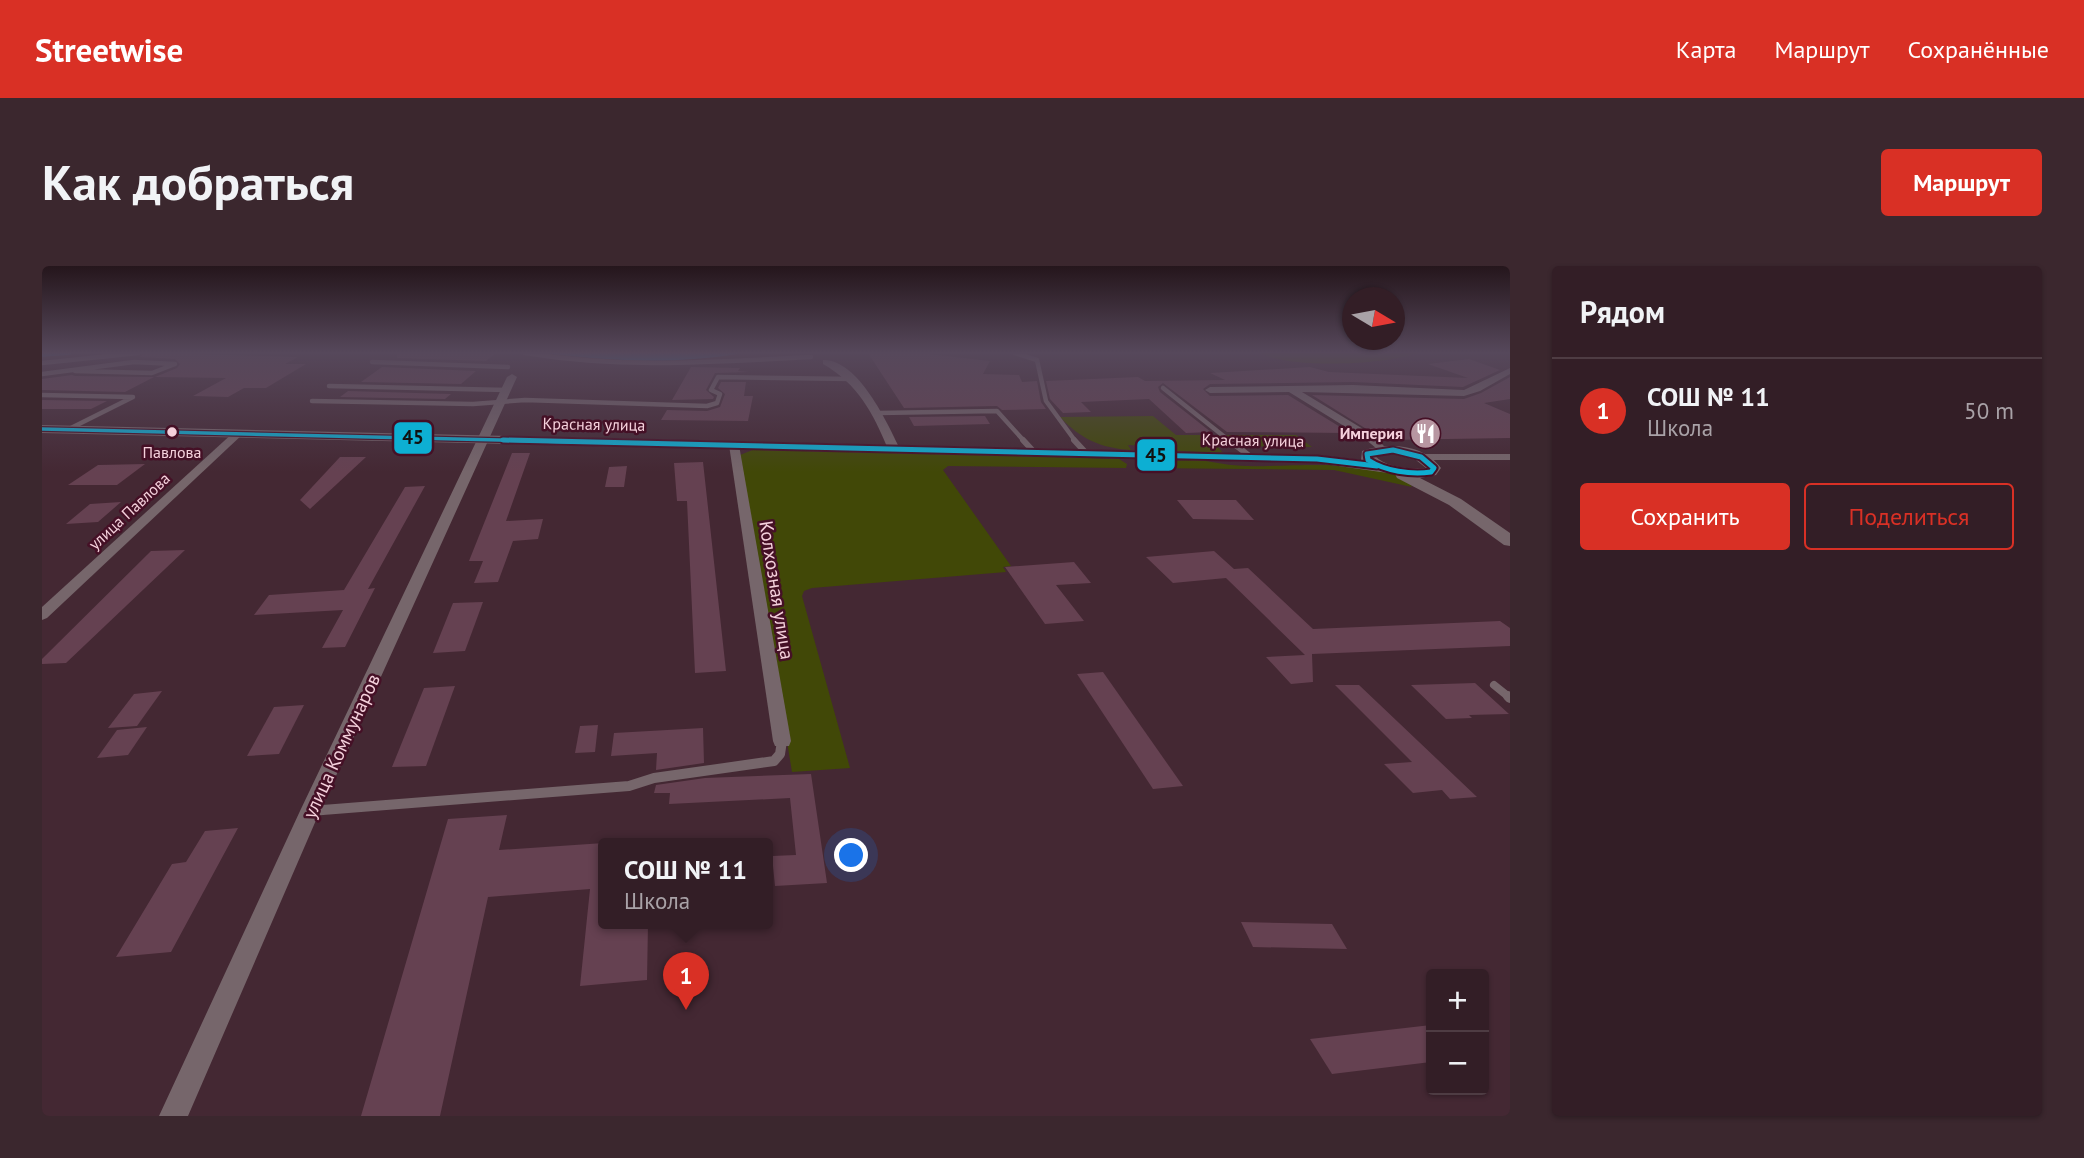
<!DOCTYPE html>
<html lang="ru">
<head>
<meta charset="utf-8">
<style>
	body { margin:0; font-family:"PT Sans",sans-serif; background:#3b272e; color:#f1f3f6 }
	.controls { position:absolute; right:21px; bottom:21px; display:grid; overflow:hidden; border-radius:7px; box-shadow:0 2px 5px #0004 }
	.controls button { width:63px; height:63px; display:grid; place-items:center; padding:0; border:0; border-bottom:2px solid #4e3c43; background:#331e26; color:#f1f3f6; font:35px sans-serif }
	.compass { position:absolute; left:1300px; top:21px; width:63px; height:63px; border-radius:50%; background:#331e26; box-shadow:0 2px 5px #0004; rotate:100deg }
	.you { position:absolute; left:810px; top:590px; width:24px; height:24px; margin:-18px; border:5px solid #fff; border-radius:50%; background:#1a73e8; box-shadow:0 0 0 10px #1a73e833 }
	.badge { display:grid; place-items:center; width:46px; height:46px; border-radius:50%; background:#d93025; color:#fff; font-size:23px; font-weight:700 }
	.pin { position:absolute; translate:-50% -58px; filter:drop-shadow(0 2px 4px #0008) }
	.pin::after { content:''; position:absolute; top:37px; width:24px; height:21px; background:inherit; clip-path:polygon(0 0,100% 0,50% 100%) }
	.popup { position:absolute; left:556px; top:572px; width:175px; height:91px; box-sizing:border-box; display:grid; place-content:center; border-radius:7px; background:#331e26; filter:drop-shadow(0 2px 5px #0005); font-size:23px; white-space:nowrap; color:#a9a2a7 }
	.popup b { font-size:26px; color:#f1f3f6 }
	.popup::after { content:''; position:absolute; left:50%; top:100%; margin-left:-14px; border:14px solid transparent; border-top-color:#331e26 }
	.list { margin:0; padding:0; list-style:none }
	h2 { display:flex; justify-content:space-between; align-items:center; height:91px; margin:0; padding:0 28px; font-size:30px }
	h2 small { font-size:23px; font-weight:400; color:#a9a2a7 }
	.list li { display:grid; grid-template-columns:46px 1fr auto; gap:21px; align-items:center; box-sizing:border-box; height:105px; padding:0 28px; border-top:2px solid #4e3c43 }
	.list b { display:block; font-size:26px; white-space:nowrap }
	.list p { margin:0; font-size:23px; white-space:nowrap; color:#a9a2a7 }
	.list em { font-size:23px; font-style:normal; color:#a9a2a7 }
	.actions { display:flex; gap:14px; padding:21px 28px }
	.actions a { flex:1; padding:16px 0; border:2px solid #d93025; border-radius:7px; text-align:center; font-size:24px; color:#d93025 }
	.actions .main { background:#d93025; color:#fff }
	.map { position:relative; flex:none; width:1468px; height:850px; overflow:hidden; border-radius:7px }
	header { display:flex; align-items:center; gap:42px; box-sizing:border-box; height:98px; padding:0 35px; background:#d93025; color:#fff }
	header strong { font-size:33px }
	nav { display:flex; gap:38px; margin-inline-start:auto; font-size:24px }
	.intro { display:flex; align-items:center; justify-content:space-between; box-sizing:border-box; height:168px; padding:0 42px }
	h1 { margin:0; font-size:49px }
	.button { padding:18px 32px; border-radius:7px; background:#d93025; color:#fff; font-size:24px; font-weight:700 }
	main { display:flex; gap:42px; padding:0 42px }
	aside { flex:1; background:#331e26; border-radius:7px; box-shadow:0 2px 5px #0004 }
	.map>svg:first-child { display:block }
	.green { fill:#414807 }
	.water { fill:#1877aa }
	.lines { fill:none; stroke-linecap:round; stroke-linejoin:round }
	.stream { stroke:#1877aa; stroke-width:3.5 }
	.building { fill:#654151 }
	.service-far3 { stroke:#76666b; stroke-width:4.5 }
	.service-far2 { stroke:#76666b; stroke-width:6 }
	.service-far1 { stroke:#76666b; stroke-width:8 }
	.service { stroke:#76666b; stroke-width:10 }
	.minor { fill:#76666b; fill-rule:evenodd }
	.tertiary { fill:#76666b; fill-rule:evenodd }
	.bus-1-far1-casing { stroke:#451026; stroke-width:6 }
	.bus-1-casing { stroke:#451026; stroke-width:9 }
	.bus-1-far1 { stroke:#0dafd3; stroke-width:3.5 }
	.bus-1 { stroke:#0dafd3; stroke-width:5 }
	.bus-dot { fill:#f5d1dc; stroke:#451026; stroke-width:2.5 }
	.labels { text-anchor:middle; stroke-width:5; stroke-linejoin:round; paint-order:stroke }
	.far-street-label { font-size:16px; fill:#f5d1dc; stroke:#451026 }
	.far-poi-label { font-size:16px; font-weight:bold; fill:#f5d1dc; stroke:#451026; text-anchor:end }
	.far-bus-label { font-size:16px; fill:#f5d1dc; stroke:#451026 }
	.street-label { font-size:19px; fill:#f5d1dc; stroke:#451026 }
	.line-badge { stroke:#451026; stroke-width:2.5 }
	.pale-badge-label { font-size:19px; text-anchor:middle; font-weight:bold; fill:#111 }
</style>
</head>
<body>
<header>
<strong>Streetwise</strong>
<nav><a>Карта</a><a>Маршрут</a><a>Сохранённые</a></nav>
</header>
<div class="intro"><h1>Как добраться</h1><a class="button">Маршрут</a></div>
<main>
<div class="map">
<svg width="1468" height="850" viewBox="0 0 1468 850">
	<rect width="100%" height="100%" fill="#442833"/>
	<g class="green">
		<path d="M1218,87H1375C1342,99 1249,103 1218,87Z"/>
		<path d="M1111,150L1134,169H1254L1270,181L1175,180L1181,187L1110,184L1106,180L1086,179L1089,184C1058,182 1039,173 1018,151Z"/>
		<path d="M735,182L1077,193L1085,198L1084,202L906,200L901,204L969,300L961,301L964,306L770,322L762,325L760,330L808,502L750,506L698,189L713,183Z"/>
		<path d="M1156,194C1172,196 1189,200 1205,200C1236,202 1354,189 1370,221L1292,204L1105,202L1101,196Z"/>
	</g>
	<path class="water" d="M501,87H700C633,99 568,95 501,87Z"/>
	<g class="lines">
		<path class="stream" d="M0,89L28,87"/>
	</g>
	<g class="building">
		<path d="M112,87L256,91L243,98H264L224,122H202L186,131L151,130L184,112L113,111L135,102L138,98L133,93L98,91L101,88Z"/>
		<path d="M355,87H454L444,95L355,92Z"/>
		<path d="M826,87H878L948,95L941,108L977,109L980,116L995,115L999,136L1004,143L960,144L955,140L862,142Z"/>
		<path d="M1427,93L1458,104L1421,121L1311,116L1168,118L1161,123L1168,130L1246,129L1308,167L1185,166L1121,117L1116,121L1118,126L1169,166L1144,167L1107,133L1039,136L1049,146L1021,147L1008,133L1004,115L1096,111L1103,115L1183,114L1168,107L1268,101L1287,106L1426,112L1386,98Z"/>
		<path d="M340,101L434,105L419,118L319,116Z"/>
		<path d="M649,101L698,102L696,105L707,106L673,107L664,124L672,131L671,133L630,134Z"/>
		<path d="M30,109L33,110L112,111L83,126L0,124V113Z"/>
		<path d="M1468,111V133L1442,137L1468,148V172L1342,174L1270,129L1422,133L1439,127Z"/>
		<path d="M679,116H704L702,130H711L706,155L619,154L625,144L665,145L678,141L683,128L676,122Z"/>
		<path d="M306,125L409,128L403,133L298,131Z"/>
		<path d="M0,134L65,135L49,143H0Z"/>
		<path d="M943,150L948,158L872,160L867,151Z"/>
		<path d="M470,187H488L464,255L501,253L496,273L471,275L456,316L432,317L441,295H427Z"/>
		<path d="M298,191H324L268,243L258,234Z"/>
		<path d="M661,196L684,405L653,407L645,235H635L632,197Z"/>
		<path d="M103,198L75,219H26L56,199Z"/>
		<path d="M585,200L582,221H563L567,201Z"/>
		<path d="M383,220L326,323L333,322L303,381L280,382L301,344L212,349L227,329L302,324L363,221Z"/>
		<path d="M1135,234H1194L1212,254L1151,253Z"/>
		<path d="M79,236L56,256L24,258L48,238Z"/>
		<path d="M143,284L24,397L0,398V393L109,285Z"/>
		<path d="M1172,285L1192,303L1206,302L1271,363L1458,355L1468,362V380L1270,388L1271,416L1249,418L1224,391L1263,389L1184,312L1131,317L1104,291Z"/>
		<path d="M1032,296L1049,317L1014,319L1042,355L1003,358L963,301Z"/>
		<path d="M441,336L423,385L391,387L411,337Z"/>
		<path d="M1061,406L1141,520L1111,523L1035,408Z"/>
		<path d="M1433,417L1467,448L1427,449L1430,452L1404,453L1369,419Z"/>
		<path d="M1293,419H1317L1435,531L1408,533L1400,524L1371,527L1342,498L1370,496Z"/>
		<path d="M413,420L384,500L350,501L382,422Z"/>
		<path d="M120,425L95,460L66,462L92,428Z"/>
		<path d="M262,439L237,488L205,490L232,441Z"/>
		<path d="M556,459L553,486L533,487L538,460Z"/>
		<path d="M105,461L86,489L55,492L75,464Z"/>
		<path d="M661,462L662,497L614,504L615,487L569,490L572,467Z"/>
		<path d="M769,508L785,617L733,620L730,590L754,589L748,532L627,538L628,527H612L614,519L663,512Z"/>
		<path d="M465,549L457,584L562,577V658H606L605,714L538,720L548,623L446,631L398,850H319L406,553Z"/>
		<path d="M196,562L129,686L74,691L130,598L144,596L163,565Z"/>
		<path d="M1199,656L1290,658L1305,683L1211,681Z"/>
		<path d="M1389,759V796L1290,808L1268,773Z"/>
	</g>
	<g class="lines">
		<g class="service-far3">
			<path d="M483,87C581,103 670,96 769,91"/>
			<path d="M973,87L995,94L1004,135L1034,176"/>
			<path d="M330,96L466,101"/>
			<path d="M0,97L96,87"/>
			<path d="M0,108L92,96L133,98L110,107L33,105"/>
			<path d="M287,120L465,124"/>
			<path d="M1121,122L1189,176"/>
			<path d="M0,129L91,131L27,163"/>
			<path d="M270,135L431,138L483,134L665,140L675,137L678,128L669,124L676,111L811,113"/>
			<path d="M836,147L955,145L983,176"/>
		</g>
		<g class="service-far2">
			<path d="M981,174L992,186"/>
			<path d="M1032,174L1044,187"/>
			<path d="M1187,174L1210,192"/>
		</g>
		<path class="service-far1" d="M1452,419L1468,432"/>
		<g class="service">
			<path d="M1466,430L1468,432"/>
			<path d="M268,545L587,520L612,512L732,495L738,488L740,475"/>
		</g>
		<g class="minor">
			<path d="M781,94C816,93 845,156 858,183L856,185L846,183C831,147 816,118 781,98Z"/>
			<path d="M1468,102V108L1438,125L1422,130L1260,126L1331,169L1346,184L1340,187L1323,173L1247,126L1168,127L1163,124L1168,121L1311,119L1422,124Z"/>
			<path d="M470,108L475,111L278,545L146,850H117L258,545L465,111Z"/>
			<path d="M193,165L202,167L5,352L0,354V341Z"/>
			<path d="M692,176L697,179L749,475L747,480H733L731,475L687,179Z"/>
			<path d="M1468,188V194H1378L1372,191L1378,188Z"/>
		</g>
		<path class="tertiary" d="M0,159L1275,189L1319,194L1320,185C1347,176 1381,178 1399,202L1394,209L1378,212L1419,233L1468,267V280L1462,279L1407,239L1355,212L1353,208L1275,197L0,167ZM1351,188L1374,194L1384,202C1369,204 1343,201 1333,190Z"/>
		<defs>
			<path id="bus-1-far1" d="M0,163L535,176"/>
			<g id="bus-1">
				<path d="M461,174L1275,193L1335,200"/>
				<path d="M1351,184L1379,191L1392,202L1389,206C1369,209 1343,205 1326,194L1325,188Z"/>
			</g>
		</defs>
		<use href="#bus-1-far1" class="bus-1-far1-casing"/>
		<use href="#bus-1" class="bus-1-casing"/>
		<use href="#bus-1-far1" class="bus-1-far1"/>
		<use href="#bus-1" class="bus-1"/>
	</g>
	<linearGradient id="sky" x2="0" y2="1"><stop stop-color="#25161c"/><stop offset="0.42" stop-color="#56485b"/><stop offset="1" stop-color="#56485b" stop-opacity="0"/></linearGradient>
	<rect width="1468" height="206" fill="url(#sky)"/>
	<defs>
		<symbol id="restaurant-disc" viewBox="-11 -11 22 22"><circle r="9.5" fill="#b796a1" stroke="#451026"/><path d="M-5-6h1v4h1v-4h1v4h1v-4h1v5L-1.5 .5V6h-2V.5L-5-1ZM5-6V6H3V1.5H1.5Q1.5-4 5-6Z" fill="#fff"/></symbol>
	</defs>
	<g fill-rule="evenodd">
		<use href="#restaurant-disc" x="1366" y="150" width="35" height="35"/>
	</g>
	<circle class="bus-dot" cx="130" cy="166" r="6"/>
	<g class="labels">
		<g class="far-street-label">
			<text transform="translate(552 158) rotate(1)" y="6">Красная улица</text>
			<text transform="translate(1211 174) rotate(1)" y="6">Красная улица</text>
			<text transform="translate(87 245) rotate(-43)" y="6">улица Павлова</text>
		</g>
		<g class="far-poi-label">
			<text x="1361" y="173">Империя</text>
		</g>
		<g class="far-bus-label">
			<text x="130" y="192">Павлова</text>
		</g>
		<g class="street-label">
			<text transform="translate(735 324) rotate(81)" y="7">Колхозная улица</text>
			<text transform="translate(299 480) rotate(-65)" y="7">улица Коммунаров</text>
		</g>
	</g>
	<g class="line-badge">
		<rect x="351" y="155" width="40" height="34" rx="7" fill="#0dafd3"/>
		<rect x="1094" y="172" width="40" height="34" rx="7" fill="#0dafd3"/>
	</g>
	<g class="pale-badge-label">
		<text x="371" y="178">45</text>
		<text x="1114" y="196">45</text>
	</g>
</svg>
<div class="controls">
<button>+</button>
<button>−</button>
</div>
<svg class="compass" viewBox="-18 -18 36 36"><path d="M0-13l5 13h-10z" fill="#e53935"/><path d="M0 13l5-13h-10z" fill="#a9a2a7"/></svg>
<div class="you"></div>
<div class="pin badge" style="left:644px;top:744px">1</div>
<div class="popup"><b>СОШ № 11</b>Школа</div>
</div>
<aside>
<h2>Рядом<small></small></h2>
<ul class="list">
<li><span class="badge">1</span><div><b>СОШ № 11</b><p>Школа</p></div><em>50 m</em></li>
</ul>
<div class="actions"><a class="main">Сохранить</a><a>Поделиться</a></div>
</aside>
</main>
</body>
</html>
